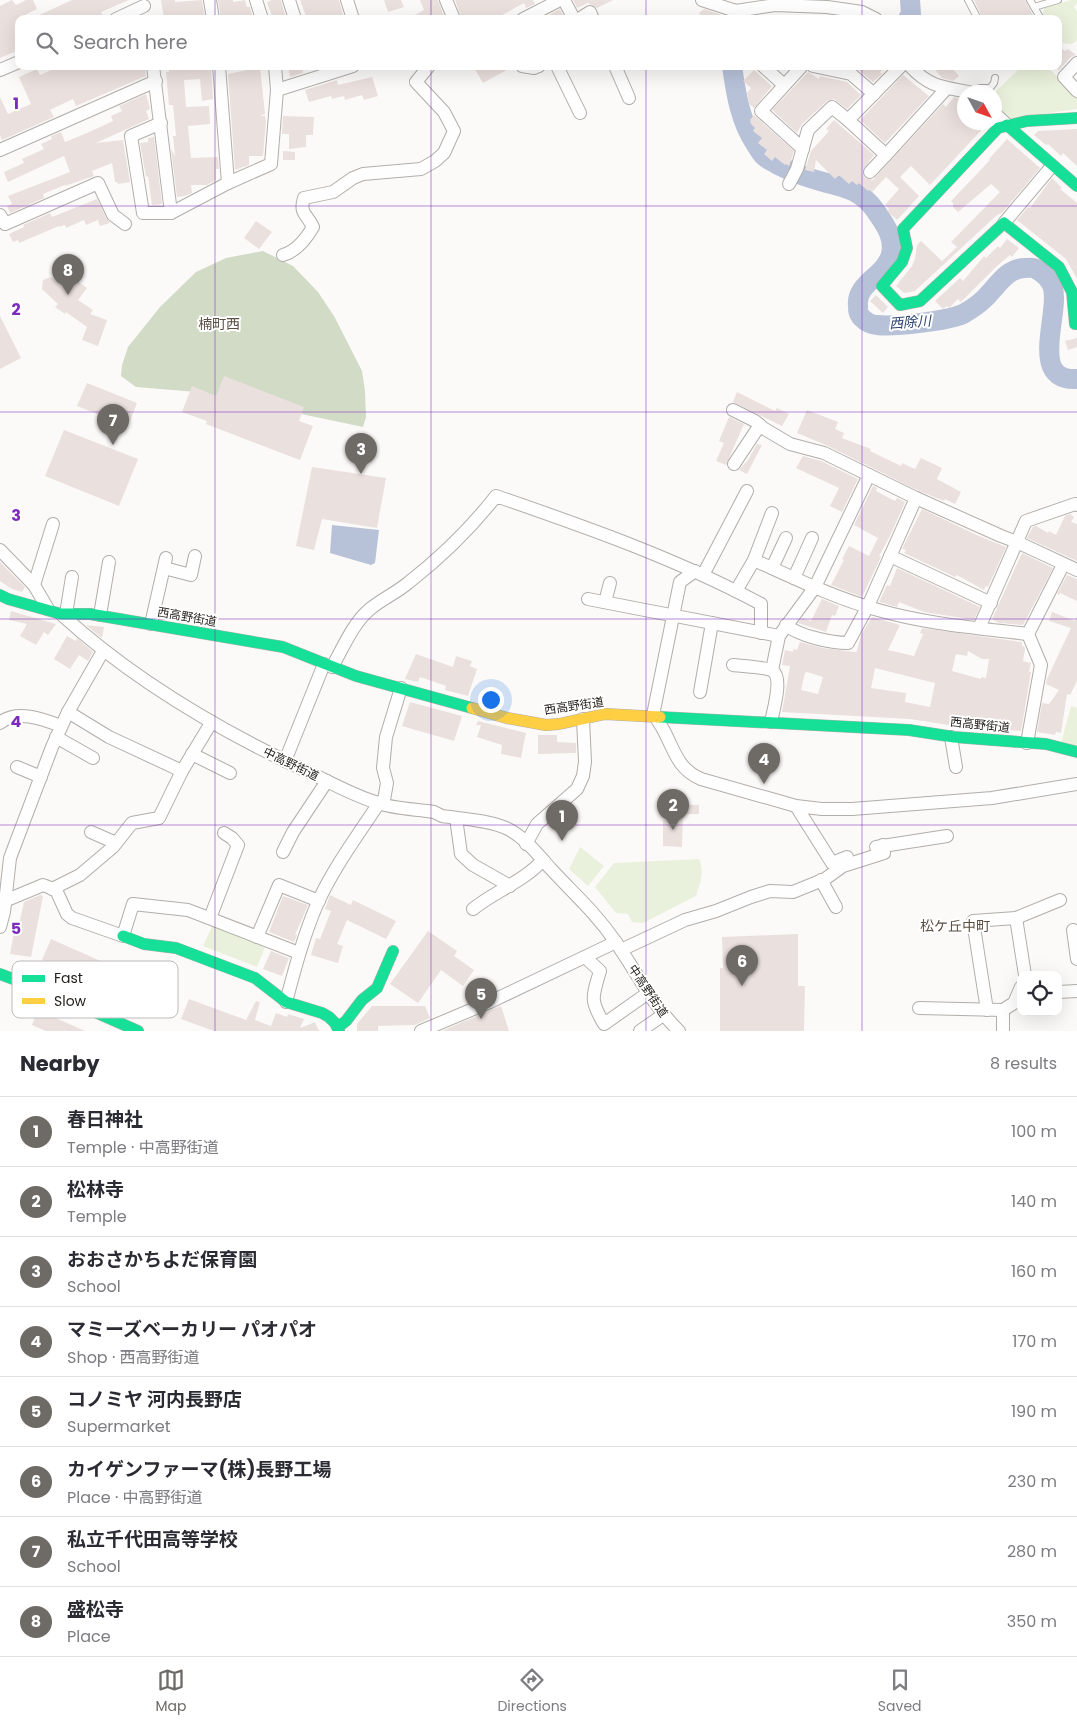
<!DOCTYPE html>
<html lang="en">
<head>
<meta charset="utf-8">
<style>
	body { margin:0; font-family:Poppins,"Noto Sans JP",sans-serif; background:#f2f2f3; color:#2b2b33 }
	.controls { position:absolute; right:15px; bottom:15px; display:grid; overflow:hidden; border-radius:10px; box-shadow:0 5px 20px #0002 }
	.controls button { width:45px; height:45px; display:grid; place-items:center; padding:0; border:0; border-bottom:1px solid #e1e1e2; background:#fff; color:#2b2b33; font:25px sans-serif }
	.compass { position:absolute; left:957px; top:85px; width:45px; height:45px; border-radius:50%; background:#fff; box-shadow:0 5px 20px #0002; rotate:130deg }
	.you { position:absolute; left:490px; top:699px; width:18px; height:18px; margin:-12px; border:4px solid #fff; border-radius:50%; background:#1a73e8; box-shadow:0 0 0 8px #1a73e833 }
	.badge { display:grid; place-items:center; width:32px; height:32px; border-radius:50%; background:#6e6a66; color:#fff; font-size:16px; font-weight:700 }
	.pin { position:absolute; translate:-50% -41px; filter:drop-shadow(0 1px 2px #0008) }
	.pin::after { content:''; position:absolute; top:26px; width:18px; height:15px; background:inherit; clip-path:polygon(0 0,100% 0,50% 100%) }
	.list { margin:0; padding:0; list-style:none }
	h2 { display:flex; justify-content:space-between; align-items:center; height:65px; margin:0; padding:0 20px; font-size:21px }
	h2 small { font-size:16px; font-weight:400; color:#7c7c81 }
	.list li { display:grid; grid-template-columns:32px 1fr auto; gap:15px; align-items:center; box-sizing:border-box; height:70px; padding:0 20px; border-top:1px solid #e1e1e2 }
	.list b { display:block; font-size:19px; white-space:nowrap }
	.list p { margin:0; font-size:16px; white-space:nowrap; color:#7c7c81 }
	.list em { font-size:16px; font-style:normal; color:#7c7c81 }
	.icon { flex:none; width:28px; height:28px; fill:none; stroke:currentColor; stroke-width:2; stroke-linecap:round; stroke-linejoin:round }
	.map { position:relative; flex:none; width:1077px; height:1031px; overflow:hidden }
	.search { position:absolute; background:#fff; box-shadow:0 5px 20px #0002; left:15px; right:15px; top:15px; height:55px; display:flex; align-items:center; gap:12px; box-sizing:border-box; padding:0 18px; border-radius:10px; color:#7c7c81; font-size:19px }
	.sheet { height:625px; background:#fff }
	nav { display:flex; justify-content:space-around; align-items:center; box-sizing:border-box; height:70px; border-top:1px solid #e1e1e2; background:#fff; font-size:14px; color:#7c7c81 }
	nav a { display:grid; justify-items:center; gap:2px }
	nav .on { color:#6e6a66 }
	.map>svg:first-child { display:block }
	.green { fill:#e9f1dc }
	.forest { fill:#d2dbc6 }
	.water { fill:#b7c2d9 }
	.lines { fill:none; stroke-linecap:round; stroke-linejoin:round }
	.river { stroke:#b7c2d9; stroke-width:20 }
	.building { fill:#eae0de; fill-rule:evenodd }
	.lane-casing { stroke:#b1aeaa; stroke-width:8 }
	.street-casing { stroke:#b1aeaa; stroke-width:14 }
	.fast-casing { stroke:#b1aeaa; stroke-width:12 }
	.slow-casing { stroke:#b1aeaa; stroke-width:12 }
	.lane { stroke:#fffefe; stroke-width:6 }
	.street { stroke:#fffefe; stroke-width:12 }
	.fast { stroke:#16e098; stroke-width:11 }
	.slow { stroke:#ffcf43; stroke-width:11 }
	.grid { fill:none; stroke:#7b2cbf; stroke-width:1; stroke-opacity:0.55 }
	.labels { text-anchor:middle; stroke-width:4; stroke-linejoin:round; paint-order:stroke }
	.street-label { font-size:12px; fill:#221d18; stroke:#fff }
	.water-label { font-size:14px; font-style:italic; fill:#2f4473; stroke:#fff }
	.neighbourhood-label { font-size:14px; fill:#5b4f43; stroke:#fff }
	.key { fill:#fff; stroke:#bdbbba; stroke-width:1 }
	.key-label { font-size:14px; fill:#221d18 }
	.grid-label { font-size:16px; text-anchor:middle; font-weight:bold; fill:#7b2cbf; stroke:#fff; stroke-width:4; stroke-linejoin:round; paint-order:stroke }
</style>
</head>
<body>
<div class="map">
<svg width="1077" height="1031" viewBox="0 0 1077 1031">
	<rect width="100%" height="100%" fill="#fcfaf8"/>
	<g class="green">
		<path d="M1071,0H1077V3L1074,7L1077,12V40L1072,44L1062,43L1058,37V19H1046L1043,15L1044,8Z"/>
		<path d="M1022,66H1047L1077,97V109L1009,119L995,106L994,93Z"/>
		<path d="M1071,706L1077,708V752L1060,747Z"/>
		<path d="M580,847L604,866L588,886L569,869Z"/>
		<path d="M699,859C705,871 700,884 696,896L643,923L632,922L628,914L616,913L595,887L614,863Z"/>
		<path d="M214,922L267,942L257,967L203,946Z"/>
	</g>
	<path class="forest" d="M263,251L293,266L318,292L334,316L362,371L365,391L366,417L363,427L197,392L136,387L121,376L122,365L128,347L160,307L196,272L226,258Z"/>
	<path class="water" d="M332,525L379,530L375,563L371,565L330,553Z"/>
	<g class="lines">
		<g class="river">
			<path d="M908,19L911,14L910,0"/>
			<path d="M732,66C736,94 740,121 756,145C759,149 761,154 765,157C768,160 774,162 778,165C795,174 808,178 827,183C848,188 862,192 875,210C884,223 895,237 891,254C886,276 855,283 858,306C858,311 858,313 861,317C865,321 871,325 877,325C895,327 947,321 963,314C970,310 979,304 984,299C997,287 1006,268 1025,268C1029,268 1033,267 1036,269C1043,273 1051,280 1053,288C1060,314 1028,382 1077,379"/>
		</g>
	</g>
	<g class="building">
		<path d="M12,0L16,5L26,0H33L37,9L19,18V50L0,58V6Z"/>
		<path d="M72,0H129L101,12L103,16L96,19H31Z"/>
		<path d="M161,0H175V2L202,0L205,19H164Z"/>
		<path d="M218,0H233V2L245,0L247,7H250L253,19H221Z"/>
		<path d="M272,0H281L286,19H273L267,2Z"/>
		<path d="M300,0H339L344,19H307Z"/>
		<path d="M384,0H401L404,7L388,12Z"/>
		<path d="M420,0H438L445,19H407L424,10Z"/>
		<path d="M455,0H533L535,4L526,8L524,3L495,19H462Z"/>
		<path d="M573,0H613L597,8L588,3L577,8Z"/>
		<path d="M974,0H1025L1035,19H983Z"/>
		<path d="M560,9L564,17L560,19H541Z"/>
		<path d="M704,9L722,15L724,19H699L702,17L699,13Z"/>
		<path d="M1058,45L1065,51L1068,49L1076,55L1071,57L1058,71Z"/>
		<path d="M60,66H145L146,76L76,106L73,99L50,110L54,117L2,140L0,135V97L8,114L31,104L19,77L37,69L40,75Z"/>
		<path d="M169,66H211L213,99L202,101L200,79L184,80L186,107L209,106L210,124L188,126L191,158L218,157L219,169H216V180L207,185H191L192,193L185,196L177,197L171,149L175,156L173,136H176L173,105H169L166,72H169Z"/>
		<path d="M288,66H302L303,73L290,77Z"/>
		<path d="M473,66H514L483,83Z"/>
		<path d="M853,66H885L880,72L882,74L873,82Z"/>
		<path d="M932,66H951L959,76L953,81L942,78Z"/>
		<path d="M260,67L265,114L260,116H265L266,122L263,156H249V165L235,170L228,74Z"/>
		<path d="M754,70L772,86L754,108L749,104L747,93L751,88L743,81Z"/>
		<path d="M808,72L819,79L820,76L847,82L861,95L847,109L834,99L827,101L802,124L797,133L772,110Z"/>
		<path d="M903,75L929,96L885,143L860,120Z"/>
		<path d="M372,77L378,96L364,100L362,95L345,100L344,96L332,99L331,96L309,102L305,90L337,80L338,85Z"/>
		<path d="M146,94L150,109L146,111L149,119L96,143L123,140L130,182L118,184L117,182H115L112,163L92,171L94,176L65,186V185L43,194L44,198L10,213L7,206L12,204L8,196L70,172L64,156L8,182L4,172L24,163L22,159L44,149L41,144L52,139L51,136L61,132L65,142L87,133L113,121L111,116L122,111L119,106Z"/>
		<path d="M954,97L964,100V122H989L930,185L911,166L900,177L919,196L897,220L887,211L889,209L885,205L899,189L886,177L872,192L869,190L868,191L859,183L857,185L852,181L849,184L839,175L835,179L816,160L814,172L805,170L811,151L829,131L826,129L834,120L874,155L862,171L865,178L873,180L943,104L946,107Z"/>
		<path d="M754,115L794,151L789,166L786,164L785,165L775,157L772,161L764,154L767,150L758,143L762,138L753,131L755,128L751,124L750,120Z"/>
		<path d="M283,116L314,117L313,135H306V147L289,149V134H282Z"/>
		<path d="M1077,129V166L1063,153L1061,156L1048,144L1046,145L1034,135L1038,131Z"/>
		<path d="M154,137L162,204L155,205H152L148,176L146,177L140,143L148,142V138Z"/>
		<path d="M1007,139L1040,168L1002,213L997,215L915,291L904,293L896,286L912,266L915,259L917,245L921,241L942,261L957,247L951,242L1000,192L991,184L958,212L953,207V203L951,201L973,178L990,160L989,159Z"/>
		<path d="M283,151L295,152V160H283Z"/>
		<path d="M1052,178L1062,188L1060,189L1077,203V279L1066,259L1017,220L1028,207L1030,208Z"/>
		<path d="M97,199L106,218L110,223L100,226L98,220L86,225L84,220L66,228L65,225L59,227V226L19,243L18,240L13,242L9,234L24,227L23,225L50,213L52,217Z"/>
		<path d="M256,221L272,232L259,249L244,238Z"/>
		<path d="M1007,239L1019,248L1012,257L1010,255L996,267L961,302L958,299L949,308L947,306L943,309L935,301L960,278L963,281L984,256L986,258L998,246L1000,248Z"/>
		<path d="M51,277L68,290L76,280L87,288L78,300L93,310L90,314L107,320L98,346L82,340L87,327L66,312L65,314L55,307L58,304L42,289L43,280Z"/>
		<path d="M876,295L888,307L883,313L870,301Z"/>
		<path d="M0,316L21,358L0,369Z"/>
		<path d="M1077,338V347L1068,350L1065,341Z"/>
		<path d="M224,376L304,407L299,421L313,426L300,460L206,424L207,421L182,412L192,386L216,396Z"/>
		<path d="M87,383L137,403L128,426L77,406Z"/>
		<path d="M737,392L775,411L777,408L789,414L782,426L733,402Z"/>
		<path d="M807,410L838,422L835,429L844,433L842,438L871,449L870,451L901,466L902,463L915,469L921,458L942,468L937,479L961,492L955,504L945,499L944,501L919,491L828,446L797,433Z"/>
		<path d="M729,417L744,424L726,465L716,461L724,443L719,441Z"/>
		<path d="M64,430L138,459L119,506L45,476Z"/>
		<path d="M757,444L762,445L747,474L739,470L748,460Z"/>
		<path d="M803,456L821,461L858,479L842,512L830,506L839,488L796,468Z"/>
		<path d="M312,467L386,478L377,528L322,519L314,550L296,546Z"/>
		<path d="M873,486L877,488L876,491L895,501L897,498L905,502L890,536L879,556L881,557L862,597L831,585L844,560L842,559L849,546L869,556L878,538L854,525Z"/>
		<path d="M922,509L979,536L1006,547L988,587L986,586L984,590L957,575L955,577L904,553L906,550L902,549Z"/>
		<path d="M1070,514L1074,517L1071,522L1077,524V561L1027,538L1033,527L1036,526L1048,533L1049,531L1056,535L1065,516Z"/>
		<path d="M1022,553L1053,568L1023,625L999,623L992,619Z"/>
		<path d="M0,562L25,587L22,592L12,589L0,581Z"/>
		<path d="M897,568L980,607L974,620L924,612L899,602L897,607L879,602L887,585L890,586Z"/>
		<path d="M1067,575L1077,579V601L1060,593L1059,595L1057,594Z"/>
		<path d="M822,599L839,606L835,616L832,615L826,632L798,623L802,618L811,621Z"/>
		<path d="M11,611L56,624L48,635L44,632L36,645L20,636L27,624L9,620Z"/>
		<path d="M1052,612L1075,621L1077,616V681L1070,695L1067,694L1061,733L1056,732L1055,735L1037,732L1042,703L1049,704L1059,690L1046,684L1047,679L1071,628L1049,621Z"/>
		<path d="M872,617L900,625L888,650L914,656L923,634L920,633L922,628L1022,642V645L1025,648L1023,661L1031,663L1029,672H1031L1021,731L955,726L910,719L782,712L790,666L782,665L785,650L793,652V649L797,650L800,642L823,648L855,652L857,651L861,635ZM968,651L982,659H989L986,678L981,677V679L952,671L956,654L967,656ZM875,668L935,683L930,707L905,702L906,693L871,688ZM807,672L823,677L818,694L801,690L805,673Z"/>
		<path d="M86,625L104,627L102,638L93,631Z"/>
		<path d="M67,636L76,641L77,638L93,652L88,661L79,655L70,669L54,659Z"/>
		<path d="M416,654L453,667L456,656L472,661L470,666L477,669L468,696L445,690L446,686L420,677L418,682L405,679Z"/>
		<path d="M410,702L462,716L454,741L402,726Z"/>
		<path d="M478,721L526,733L521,758L501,754L502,745L477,737L481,725H476Z"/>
		<path d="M538,735H557V742L576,743V753L538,754Z"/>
		<path d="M677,804L699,805V814H676Z"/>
		<path d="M669,815H683L682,847L663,846V820H669Z"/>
		<path d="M40,895L43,896L31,957L10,954L15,928L18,929L24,902Z"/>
		<path d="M330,895L351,905L353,900L396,921L386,939L347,920L337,944L343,946L338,963L311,955L316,938L320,939L331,911L325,909Z"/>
		<path d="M283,896L308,905L295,935H297L294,942L269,932Z"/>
		<path d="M428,931L457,951L454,956L474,970L463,986L441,970L418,1003L390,984Z"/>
		<path d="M798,934V986H805L804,1031H720V968H723L722,937Z"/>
		<path d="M51,939L166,990L159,1006L95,979L93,982L42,960Z"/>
		<path d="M271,951L289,958L282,976L263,969Z"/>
		<path d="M189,999L246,1020L256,1001L260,1002L255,1020L271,1026L276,1013L287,1017L288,1014L304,1019L300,1028L315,1022L319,1031H214L181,1019Z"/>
		<path d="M372,1006H425L430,1018L415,1025L378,1026V1031H357V1024Z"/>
		<path d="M501,1006L509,1031H442L493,1009Z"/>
		<path d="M38,1010L85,1031H46L32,1025Z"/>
	</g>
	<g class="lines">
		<defs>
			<g id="lane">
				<path d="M968,0L978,19"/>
				<path d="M1030,0L1034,7L1058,0"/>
				<path d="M1034,7L1041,19"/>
				<path d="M973,92L980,88H990L994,83L995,78"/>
			</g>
			<g id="street">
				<path d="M210,0L213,19"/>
				<path d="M256,0L262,19"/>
				<path d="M289,0L295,19"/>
				<path d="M347,0L353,19"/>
				<path d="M446,0L454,19"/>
				<path d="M564,0L574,19"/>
				<path d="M702,0L736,11L775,5L827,7L862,12L876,19"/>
				<path d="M116,19L144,6"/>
				<path d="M523,19L560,0"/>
				<path d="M579,19L590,12L593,19"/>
				<path d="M1077,63L1064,77L1077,91"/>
				<path d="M153,66L171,213L228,183L271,164L277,90L275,66"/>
				<path d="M219,66L228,183"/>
				<path d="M522,66L534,68L539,66"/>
				<path d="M557,66L580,113"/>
				<path d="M615,66L629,98"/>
				<path d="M763,66L784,85"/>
				<path d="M802,66L761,111L803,149"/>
				<path d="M813,66L851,74L874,94"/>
				<path d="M901,66L848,120L886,155L946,89"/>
				<path d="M910,66C929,87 943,87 969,92"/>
				<path d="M0,70L19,62"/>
				<path d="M277,90L353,66"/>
				<path d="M994,113L1007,125"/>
				<path d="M161,123L131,136L143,213H171"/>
				<path d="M0,150L156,81"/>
				<path d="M870,172L886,155"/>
				<path d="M789,184L797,169L808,130L832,107L848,120"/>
				<path d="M0,215L5,224L98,183L113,215L125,224"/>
				<path d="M1004,223L1052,166"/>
				<path d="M283,255C297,251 306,239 313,227C307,214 299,214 304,198L333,192L353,178L363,174L421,169L435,161L444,153L454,131L444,112L416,82L429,66"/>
				<path d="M733,410L755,421L763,428L790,444L824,453L916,498L1001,536L1017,542L1077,570"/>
				<path d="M734,464L760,425"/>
				<path d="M0,550L34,585L48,609"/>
				<path d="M890,556L991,603"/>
				<path d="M754,560C794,578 835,598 878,610C926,624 978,628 1028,634"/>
				<path d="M164,568L191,575L195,556"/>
				<path d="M772,568L786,538"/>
				<path d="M695,571L680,582L654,710C655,719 660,723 664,731C675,752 678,769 701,779L796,806L822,809H852L992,798L1077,784"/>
				<path d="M703,575L747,491"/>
				<path d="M794,578L812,538"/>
				<path d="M34,585L53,524"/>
				<path d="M736,591L754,560L772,513"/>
				<path d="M588,599L779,636"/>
				<path d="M605,602L610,583"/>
				<path d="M61,614C132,679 215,728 302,769C326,780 350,794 375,802C393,809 415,809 434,812L442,816C463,819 487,820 506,828C524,836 539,856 551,869C574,894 595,912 615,941C636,971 652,1005 679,1031"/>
				<path d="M66,614L72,577"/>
				<path d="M100,615L109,562"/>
				<path d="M151,624L166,558"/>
				<path d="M786,625C799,636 831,643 848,643L868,606L916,498"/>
				<path d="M979,628L1026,521L1075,504L1077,505"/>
				<path d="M733,665C742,666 766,667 773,671C783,679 773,711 771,722"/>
				<path d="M332,667C343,648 353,623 370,609C382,599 396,593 408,583C440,558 471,528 496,496C586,527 677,559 761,604V633"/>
				<path d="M772,670L779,636L815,587L869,475"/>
				<path d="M700,692L712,623"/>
				<path d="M68,712L109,737L182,771"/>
				<path d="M0,723C16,709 43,719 61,726"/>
				<path d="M56,737L93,758"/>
				<path d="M951,737L956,767"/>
				<path d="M1027,743L1041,665L1028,634L1063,565"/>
				<path d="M192,754L230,773"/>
				<path d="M285,761L324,664"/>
				<path d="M17,767L41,777"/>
				<path d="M796,806L832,863L847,857"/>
				<path d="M456,818L461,854L473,865L510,886"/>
				<path d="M91,832L116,843"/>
				<path d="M526,844L537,824L577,789L583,776L585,762L583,719"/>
				<path d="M876,847L947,836"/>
				<path d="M283,852L293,832L327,781"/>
				<path d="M821,880L836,907"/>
				<path d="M52,889L80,875L113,847L132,823L159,818L182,771L211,723"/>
				<path d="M473,909C495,891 523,882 543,860"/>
				<path d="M0,910L7,900L43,885L56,890L67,914L72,918L123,936L133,904L188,910L299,953"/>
				<path d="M210,918L238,845L232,838L224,833"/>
				<path d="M1016,918L1025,975"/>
				<path d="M0,927L4,912L10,858L52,747L68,712L103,651"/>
				<path d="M1073,930L1077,959"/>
				<path d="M257,937L279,885L319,901"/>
				<path d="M621,950L685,920L716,911L751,897L770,891L793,892L825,879L843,866L884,853L883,845"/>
				<path d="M585,957L600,971C592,998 590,1000 604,1024L648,993"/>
				<path d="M1058,992L1077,991"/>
				<path d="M286,1002C295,968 304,934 318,902C334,867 358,835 379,803L384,800L387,783L383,768L386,737L401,688"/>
				<path d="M919,1008L1003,1010L1014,1003L1021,987"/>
				<path d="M987,1010L973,921L1016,918L1060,900"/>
				<path d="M421,1031L490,1002L616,942"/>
				<path d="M640,1031L663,1015"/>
				<path d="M1003,1031V1010"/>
			</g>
			<g id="fast">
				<path d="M1077,118L1027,121L998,128L903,229L907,248L902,262L882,286L900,305L920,301L1004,223L1059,267L1072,292L1075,324H1077"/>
				<path d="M1007,125L1077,186"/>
				<path d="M0,595L8,599L61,614H90L283,647L356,676L472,708"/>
				<path d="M660,717L909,730L954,737L1046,744L1077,752"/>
				<path d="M123,936L144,944L176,948L255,978L286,1002L322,1013L329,1017L335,1023L339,1031"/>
				<path d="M0,974L61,997L138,1031"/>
				<path d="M338,1027L346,1021L362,1000L377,988L393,951"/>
			</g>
			<path id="slow" d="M472,708L507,718L546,725L559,724L605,714L660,717"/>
		</defs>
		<use href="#lane" class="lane-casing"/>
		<use href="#street" class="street-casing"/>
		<use href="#fast" class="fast-casing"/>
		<use href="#slow" class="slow-casing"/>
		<use href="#lane" class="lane"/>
		<use href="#street" class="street"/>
		<use href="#fast" class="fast"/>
		<use href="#slow" class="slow"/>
	</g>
	<path class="grid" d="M215,0V19M431,0V19M646,0V19M862,0V19M215,66V1031M431,66V1031M646,66V1031M862,66V1031M0,206H1077M0,412H1077M0,619H1077M0,825H1077"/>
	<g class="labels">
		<g class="street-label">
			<text transform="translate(187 617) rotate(10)" y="4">西高野街道</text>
			<text transform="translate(574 706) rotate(-8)" y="4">西高野街道</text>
			<text transform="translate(980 725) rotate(6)" y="4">西高野街道</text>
			<text transform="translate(291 764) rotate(26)" y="4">中高野街道</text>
			<text transform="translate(648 991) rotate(56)" y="4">中高野街道</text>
		</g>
		<g class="water-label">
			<text transform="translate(910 322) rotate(-4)" y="5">西除川</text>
		</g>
		<g class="neighbourhood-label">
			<text x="219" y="329">楠町西</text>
			<text x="955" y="931">松ケ丘中町</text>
		</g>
	</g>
	<rect x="12" y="961" width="166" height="57" rx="8" class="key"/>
	<rect x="22" y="975" width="23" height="7" fill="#16e098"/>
	<rect x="22" y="998" width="23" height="6" fill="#ffcf43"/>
	<g class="key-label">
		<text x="54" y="983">Fast</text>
		<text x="54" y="1006">Slow</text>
	</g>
	<g class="grid-label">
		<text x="16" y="109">1</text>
		<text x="16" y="315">2</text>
		<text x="16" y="521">3</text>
		<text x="16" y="727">4</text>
		<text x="16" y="934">5</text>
	</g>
</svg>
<div class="controls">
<button><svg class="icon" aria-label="locate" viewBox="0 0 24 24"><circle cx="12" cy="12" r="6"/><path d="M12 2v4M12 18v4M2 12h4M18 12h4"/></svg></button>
</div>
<svg class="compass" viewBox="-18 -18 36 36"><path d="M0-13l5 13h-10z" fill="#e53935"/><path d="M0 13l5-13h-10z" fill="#7c7c81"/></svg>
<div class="you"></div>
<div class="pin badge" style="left:562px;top:841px">1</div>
<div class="pin badge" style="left:673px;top:830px">2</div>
<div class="pin badge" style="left:361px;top:474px">3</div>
<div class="pin badge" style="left:764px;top:784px">4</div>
<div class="pin badge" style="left:481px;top:1019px">5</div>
<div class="pin badge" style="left:742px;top:986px">6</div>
<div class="pin badge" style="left:113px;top:445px">7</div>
<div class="pin badge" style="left:68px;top:295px">8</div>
<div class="search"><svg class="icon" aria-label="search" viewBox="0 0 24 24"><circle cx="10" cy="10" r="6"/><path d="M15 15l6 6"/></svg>Search here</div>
</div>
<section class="sheet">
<h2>Nearby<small>8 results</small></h2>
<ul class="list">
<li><span class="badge">1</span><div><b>春日神社</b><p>Temple · 中高野街道</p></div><em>100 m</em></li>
<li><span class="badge">2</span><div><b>松林寺</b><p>Temple</p></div><em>140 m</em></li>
<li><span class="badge">3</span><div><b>おおさかちよだ保育園</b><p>School</p></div><em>160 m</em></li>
<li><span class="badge">4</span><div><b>マミーズベーカリー パオパオ</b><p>Shop · 西高野街道</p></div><em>170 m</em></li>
<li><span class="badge">5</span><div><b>コノミヤ 河内長野店</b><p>Supermarket</p></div><em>190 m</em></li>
<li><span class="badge">6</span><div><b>カイゲンファーマ(株)長野工場</b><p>Place · 中高野街道</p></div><em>230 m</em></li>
<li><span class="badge">7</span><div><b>私立千代田高等学校</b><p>School</p></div><em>280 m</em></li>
<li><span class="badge">8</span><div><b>盛松寺</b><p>Place</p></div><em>350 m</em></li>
</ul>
</section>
<nav>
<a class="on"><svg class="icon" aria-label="map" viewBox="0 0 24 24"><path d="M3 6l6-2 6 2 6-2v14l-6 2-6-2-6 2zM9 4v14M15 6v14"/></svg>Map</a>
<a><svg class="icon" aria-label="directions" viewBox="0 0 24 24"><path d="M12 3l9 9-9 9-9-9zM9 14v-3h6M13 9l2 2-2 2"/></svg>Directions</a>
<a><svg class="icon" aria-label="saved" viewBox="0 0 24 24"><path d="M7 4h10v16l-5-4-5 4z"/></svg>Saved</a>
</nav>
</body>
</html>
